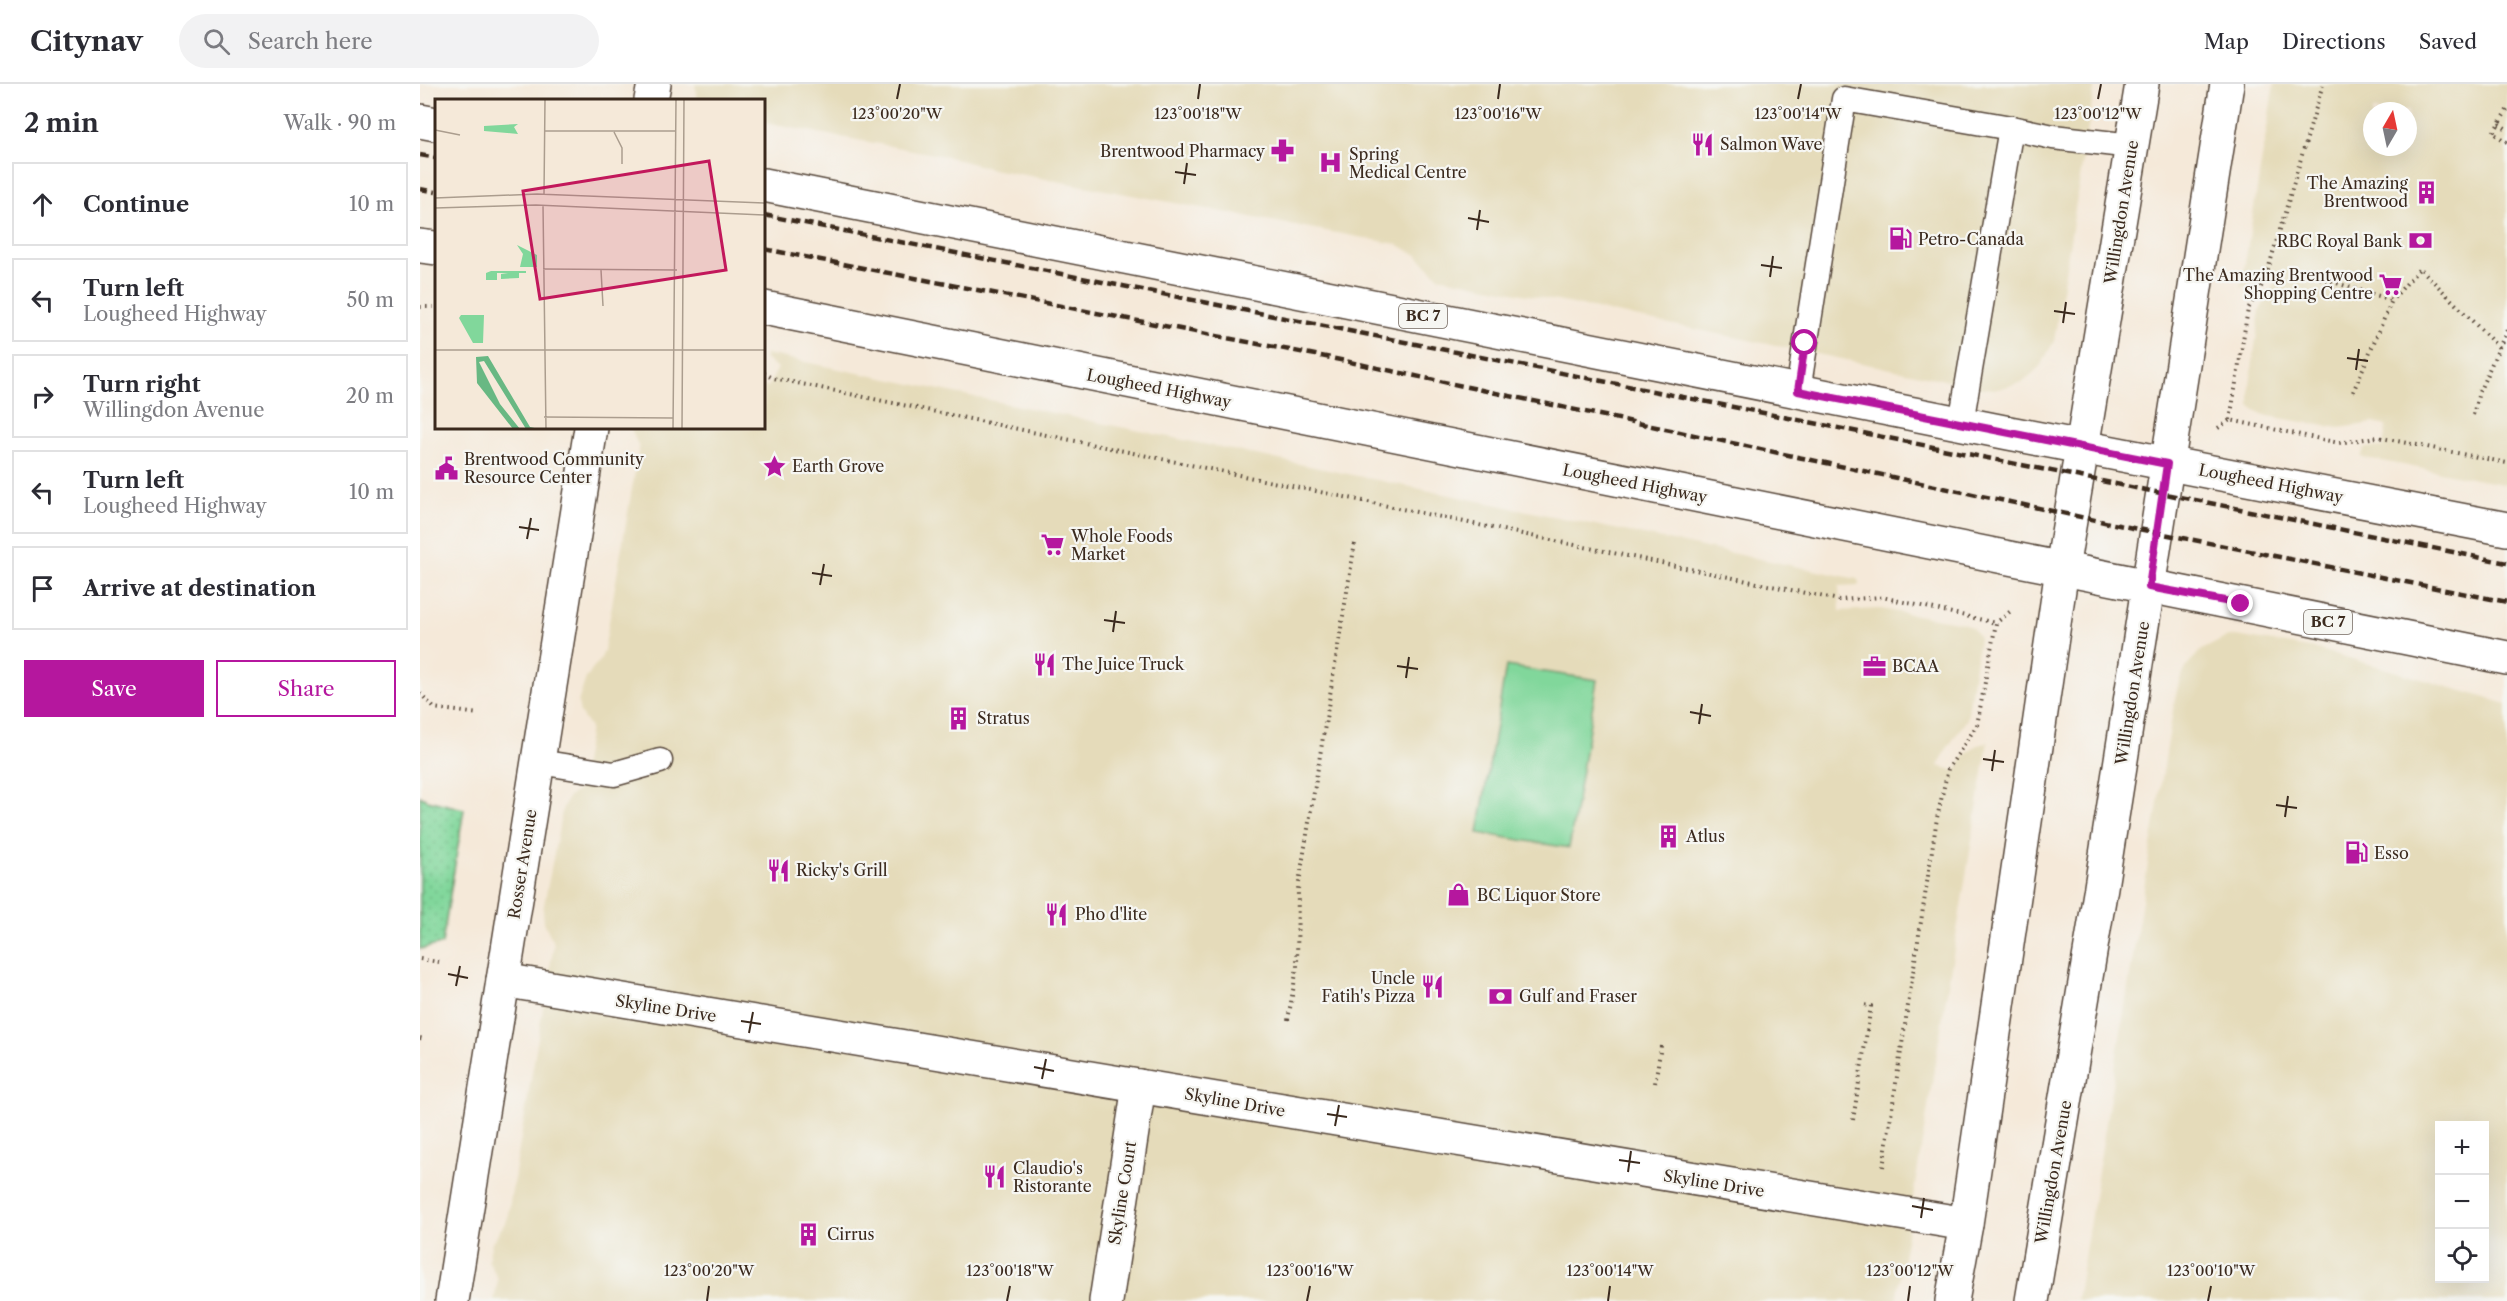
<!DOCTYPE html>
<html lang="en">
<head>
<meta charset="utf-8">
<style>
	body { margin:0; font-family:"Libre Caslon Text",serif; background:#f2f2f3; color:#2b2b33 }
	.controls { position:absolute; right:18px; bottom:18px; display:grid; overflow:hidden; border-radius:0px; box-shadow:0 6px 24px #0002 }
	.controls button { width:54px; height:54px; display:grid; place-items:center; padding:0; border:0; border-bottom:2px solid #e1e1e2; background:#fff; color:#2b2b33; font:30px sans-serif }
	.compass { position:absolute; left:1943px; top:18px; width:54px; height:54px; border-radius:50%; background:#fff; box-shadow:0 6px 24px #0002; rotate:9deg }
	.stop { position:absolute; width:18px; height:18px; margin:-14px; border:4px solid #b5179e; border-radius:50%; background:#fff }
	.stop.end { background:#b5179e; border-color:#fff; box-shadow:0 2px 6px #0008 }
	.list { margin:0; padding:0; list-style:none }
	h2 { display:flex; justify-content:space-between; align-items:center; height:78px; margin:0; padding:0 24px; font-size:26px }
	h2 small { font-size:20px; font-weight:400; color:#7c7c81 }
	.list li { display:grid; grid-template-columns:39px 1fr auto; gap:18px; align-items:center; box-sizing:border-box; height:84px; margin:0 12px 12px; padding:0 12px; border:2px solid #e1e1e2; border-radius:0px }
	.list b { display:block; font-size:22px; white-space:nowrap }
	.list p { margin:0; font-size:20px; white-space:nowrap; color:#7c7c81 }
	.list em { font-size:20px; font-style:normal; color:#7c7c81 }
	.actions { display:flex; gap:12px; padding:18px 24px }
	.actions a { flex:1; padding:14px 0; border:2px solid #b5179e; border-radius:0px; text-align:center; font-size:21px; color:#b5179e }
	.actions .main { background:#b5179e; color:#fff }
	.icon { flex:none; width:33px; height:33px; fill:none; stroke:currentColor; stroke-width:2; stroke-linecap:round; stroke-linejoin:round }
	.map { position:relative; flex:none; width:2087px; height:1217px; overflow:hidden }
	header { display:flex; align-items:center; gap:36px; box-sizing:border-box; height:84px; padding:0 30px; background:#fff; border-bottom:2px solid #e1e1e2 }
	header strong { font-size:28px }
	nav { display:flex; gap:33px; margin-inline-start:auto; font-size:21px }
	.search { width:420px; height:54px; background:#f2f2f3; display:flex; align-items:center; gap:15px; box-sizing:border-box; padding:0 21px; border-radius:33px; color:#7c7c81; font-size:22px }
	main { display:flex }
	aside { flex:1; background:#fff }
	.map>svg:first-child { display:block }
	.built { fill:#e5dbba; fill-rule:evenodd }
	.green { fill:url(#green-dots); stroke:#5e805c; stroke-width:1.5 }
	.pitch { fill:#81d79b; stroke:#5e805c; stroke-width:1.5 }
	.lines { fill:none; stroke-linecap:round; stroke-linejoin:round }
	.service-casing { stroke:#57473a; stroke-width:27 }
	.minor-casing { stroke:#57473a; stroke-width:36 }
	.secondary-casing { stroke:#57473a; stroke-width:36 }
	.primary-casing { stroke:#57473a; stroke-width:36 }
	.path { stroke:#57473a; stroke-width:4; stroke-dasharray:1.5 4.5; stroke-linecap:butt }
	.service { stroke:#fff; stroke-width:24 }
	.minor { stroke:#fff; stroke-width:33 }
	.secondary { stroke:#fff; stroke-width:33 }
	.primary { stroke:#fff; stroke-width:33 }
	.rail { stroke:#3b2a1e; stroke-width:4.5; stroke-dasharray:9 4.5; stroke-linecap:butt }
	.route { stroke:#b5179e; stroke-width:8 }
	.ticks { fill:none; stroke:#3b2a1e; stroke-width:2 }
	.labels { text-anchor:middle; stroke-width:4.5; stroke-linejoin:round; paint-order:stroke }
	.shield { fill:#f6f6f2; stroke:#73675e; stroke-width:1.5 }
	.shield-label { font-size:15px; font-weight:bold; fill:#3b2a1e }
	.poi-label { font-size:16px; fill:#3b2a1e; stroke:#f6f6f2; text-anchor:start }
	.street-label { font-size:16px; fill:#3b2a1e; stroke:#f6f6f2 }
	.inset-road { fill:none; stroke:#ab9d8e; stroke-width:1.5 }
	.view { fill:#c2185b; fill-opacity:0.15; stroke:#c2185b; stroke-width:3 }
	.inset-edge { fill:none; stroke:#3b2a1e; stroke-width:3 }
	.ticks-label { font-size:15px; text-anchor:middle; fill:#3b2a1e; stroke:#f6f6f2; stroke-width:4.5; stroke-linejoin:round; paint-order:stroke }
</style>
</head>
<body>
<header>
<strong>Citynav</strong>
<div class="search"><svg class="icon" aria-label="search" viewBox="0 0 24 24"><circle cx="10" cy="10" r="6"/><path d="M15 15l6 6"/></svg>Search here</div>
<nav><a>Map</a><a>Directions</a><a>Saved</a></nav>
</header>
<main>
<aside>
<h2>2 min<small>Walk · 90 m</small></h2>
<ul class="list">
<li><svg class="icon" aria-label="ahead" viewBox="0 0 24 24"><path d="M12 20V5M6 11l6-6 6 6"/></svg><div><b>Continue</b></div><em>10 m</em></li>
<li><svg class="icon" aria-label="left" viewBox="0 0 24 24"><path d="M17 20v-9H6M10 6l-5 5 5 5"/></svg><div><b>Turn left</b><p>Lougheed Highway</p></div><em>50 m</em></li>
<li><svg class="icon" aria-label="right" viewBox="0 0 24 24"><path d="M7 20v-9h11M14 6l5 5-5 5"/></svg><div><b>Turn right</b><p>Willingdon Avenue</p></div><em>20 m</em></li>
<li><svg class="icon" aria-label="left" viewBox="0 0 24 24"><path d="M17 20v-9H6M10 6l-5 5 5 5"/></svg><div><b>Turn left</b><p>Lougheed Highway</p></div><em>10 m</em></li>
<li><svg class="icon" aria-label="arrive" viewBox="0 0 24 24"><path d="M6 21V4h12l-3 4 3 4H6"/></svg><div><b>Arrive at destination</b></div></li>
</ul>
<div class="actions"><a class="main">Save</a><a>Share</a></div>
</aside>
<div class="map">
<svg width="2087" height="1217" viewBox="0 0 2087 1217">
	<defs>
		<pattern id="green-dots" width="8" height="8" patternUnits="userSpaceOnUse" patternTransform="scale(1.5)"><rect width="8" height="8" fill="#81d79b"/><path d="M2 2h.1M6 6h.1" fill="none" stroke="#70b985" stroke-width="1.8" stroke-linecap="round"/></pattern>
	</defs>
	<rect width="100%" height="100%" fill="#f6f6f2"/>
	<filter id="ink" filterUnits="userSpaceOnUse"><feTurbulence type="fractalNoise" baseFrequency=".0167" numOctaves="2"/><feDisplacementMap in="SourceGraphic" scale="12" xChannelSelector="R" yChannelSelector="G"/><feConvolveMatrix kernelMatrix="1 2 1 2 8 2 1 2 1" color-interpolation-filters="sRGB"/></filter>
	<filter id="wash" filterUnits="userSpaceOnUse"><feTurbulence type="fractalNoise" baseFrequency=".008" numOctaves="4" result="noise"/><feDisplacementMap in="SourceGraphic" scale="24" xChannelSelector="R" yChannelSelector="G"/><feGaussianBlur stdDeviation="1.35" result="paint"/><feColorMatrix in="noise" values="0 0 0 0 0 0 0 0 0 0 0 0 0 0 0 0 0 1.4 0 .05"/><feComposite in="paint" operator="in"/></filter>
	<g filter="url(#wash)">
		<rect width="100%" height="100%" fill="#f5e9d9"/>
		<g class="built">
			<path d="M275,0H1675L1634,257L1621,281L1612,290L1602,298L1578,305L1564,304L1019,193L997,171L976,160L572,85L525,72L344,39V16H278Z"/>
			<path d="M1854,0H2087V401L1941,373L1945,364L1963,363L1966,342L1953,339L1919,344L1842,331L1830,322V300L1840,226L1855,198L1837,191L1834,198L1821,204ZM1952,27H1988V63H1952Z"/>
			<path d="M346,270L1437,495L1439,498V501L1419,502L1420,527L1460,525L1543,539L1553,544L1559,554L1547,635L1526,666L1519,682L1536,687L1545,671L1558,661L1568,658L1476,1217H74L78,1195L68,1176L72,1158L85,1139L88,1130L134,860L124,838L123,826L143,723L148,714L160,704L170,644L160,629L158,618L166,594L181,574L184,567L219,364L211,344H344V301L348,303L358,284L344,275Z"/>
			<path d="M1816,552L1901,566L2087,620V1217H1657L1755,614L1760,595L1769,579L1782,566L1805,554ZM2020,1042H2064V1194H2020Z"/>
		</g>
		<path class="green" d="M0,712L7,716L44,725L22,860L0,865Z"/>
		<path class="pitch" d="M1086,582L1177,596L1149,764L1058,749Z"/>
	</g>
	<g filter="url(#ink)">
		<g class="lines">
			<defs>
				<g id="service">
					<path d="M1591,44L1633,53L1712,62"/>
					<path d="M1378,307L1424,15L1591,44L1541,339"/>
					<path d="M119,678L194,690L240,677"/>
				</g>
				<g id="minor">
					<path d="M231,16L234,0"/>
					<path d="M83,896L1546,1140"/>
					<path d="M32,1217L171,344"/>
					<path d="M686,1217L719,1002"/>
				</g>
				<g id="secondary">
					<path d="M1532,1217L1546,1140L1642,485L1722,0"/>
					<path d="M1612,1217L1681,803L1807,0"/>
				</g>
				<g id="primary">
					<path d="M0,37L16,40"/>
					<path d="M344,101L1589,349L2087,445"/>
					<path d="M0,162L16,164"/>
					<path d="M344,224L2087,574"/>
				</g>
			</defs>
			<use href="#service" class="service-casing"/>
			<use href="#minor" class="minor-casing"/>
			<use href="#secondary" class="secondary-casing"/>
			<use href="#primary" class="primary-casing"/>
			<g class="path">
				<path d="M2087,26L2073,49L2087,58"/>
				<path d="M2079,40L2087,45"/>
				<path d="M1877,187L1972,216L2000,184L2079,264"/>
				<path d="M0,223H16"/>
				<path d="M344,289L353,294L1419,516L1462,513L1576,539"/>
				<path d="M1933,308L1972,216"/>
				<path d="M2053,331L2059,308L2087,246"/>
				<path d="M1810,336L1828,225L1845,196L1903,0"/>
				<path d="M1798,344L1810,336L1919,359L1957,353L2087,379"/>
				<path d="M0,609L14,624L59,630"/>
				<path d="M0,875L19,878"/>
				<path d="M868,936L877,883L878,805L935,459"/>
				<path d="M0,954L4,955"/>
				<path d="M1235,999L1241,962"/>
				<path d="M1433,1036L1451,922L1442,921"/>
				<path d="M1463,1083L1517,734L1528,685L1557,641L1576,539L1592,526"/>
			</g>
			<use href="#service" class="service"/>
			<use href="#minor" class="minor"/>
			<use href="#secondary" class="secondary"/>
			<use href="#primary" class="primary"/>
			<g class="rail">
				<path d="M0,71L16,74"/>
				<path d="M0,105L16,108"/>
				<path d="M344,131L1389,338L2087,479"/>
				<path d="M344,165L906,273L1708,443L2087,518"/>
			</g>
		</g>
	</g>
	<g class="lines" filter="url(#ink)">
		<path class="route" d="M1385,259L1378,307L1747,380L1729,503L1821,520"/>
	</g>
	<path class="ticks" d="M477,15L480,0M778,15L780,0M1078,15L1080,0M1378,15L1381,0M1678,15L1681,0M755,88L776,91M764,100L767,79M1048,134L1069,138M1057,146L1060,126M1341,181L1362,184M1350,193L1353,172M1634,227L1655,230M1643,239L1646,218M1927,274L1948,277M1936,286L1939,265M99,443L119,446M107,455L111,434M392,489L412,492M400,501L404,480M684,536L705,539M693,548L696,527M977,582L998,585M986,594L989,573M1270,628L1291,632M1279,640L1282,620M1563,675L1584,678M1572,687L1575,666M1856,721L1877,724M1865,733L1868,712M28,890L48,894M36,902L40,882M321,937L341,940M329,949L333,928M614,983L634,987M622,995L626,975M907,1030L927,1033M915,1042L919,1021M1199,1076L1220,1079M1208,1088L1211,1067M1492,1122L1513,1126M1501,1134L1504,1114M287,1217L289,1202M587,1217L590,1202M887,1217L890,1202M1188,1217L1190,1202M1488,1217L1490,1202M1788,1217L1791,1202"/>
	<defs>
		<symbol id="restaurant-bare" viewBox="-9 -9 18 18"><path d="M-5-6h1v4h1v-4h1v4h1v-4h1v5L-1.5 .5V6h-2V.5L-5-1ZM5-6V6H3V1.5H1.5Q1.5-4 5-6Z" fill="#b5179e" stroke="#f6f6f2" stroke-width="2.5" paint-order="stroke"/></symbol>
		<symbol id="pharmacy-bare" viewBox="-9 -9 18 18"><path d="M-2-6h4v4h4v4h-4v4h-4v-4h-4v-4h4Z" fill="#b5179e" stroke="#f6f6f2" stroke-width="2.5" paint-order="stroke"/></symbol>
		<symbol id="hospital-bare" viewBox="-9 -9 18 18"><path d="M-5-5h3v3.5h4V-5h3V5h-3V1.5h-4V5h-3Z" fill="#b5179e" stroke="#f6f6f2" stroke-width="2.5" paint-order="stroke"/></symbol>
		<symbol id="building-bare" viewBox="-9 -9 18 18"><path d="M-4-6H4V6H1V3H-1V6H-4ZM-2.5-4.3h1.7v1.8h-1.7ZM.8-4.3h1.7v1.8H.8ZM-2.5-1h1.7V.8h-1.7ZM.8-1h1.7V.8H.8Z" fill="#b5179e" stroke="#f6f6f2" stroke-width="2.5" paint-order="stroke"/></symbol>
		<symbol id="fuel-bare" viewBox="-9 -9 18 18"><path d="M-5.5-6h7V0h2V4h1.3V-2.5L3-4.5l.8-.8L6-3V5H2.5V1h-1V6h-7ZM-4.2-4.7v3.2H.2V-4.7Z" fill="#b5179e" stroke="#f6f6f2" stroke-width="2.5" paint-order="stroke"/></symbol>
		<symbol id="bank-bare" viewBox="-9 -9 18 18"><path d="M-6-4H6V4H-6ZM0-2.3a2.3 2.3 0 1 0 0 4.6a2.3 2.3 0 1 0 0-4.6Z" fill="#b5179e" stroke="#f6f6f2" stroke-width="2.5" paint-order="stroke"/></symbol>
		<symbol id="supermarket-bare" viewBox="-9 -9 18 18"><path d="M-6-5.5h2.5l.6 2H6L4.5 2H-2.5L-4.4-4H-6ZM-1.5 3.2a1.3 1.3 0 1 0 .1 0ZM3 3.2a1.3 1.3 0 1 0 .1 0Z" fill="#b5179e" stroke="#f6f6f2" stroke-width="2.5" paint-order="stroke"/></symbol>
		<symbol id="sight-bare" viewBox="-9 -9 18 18"><path d="M0-6L1.8-2.2L6-1.7L2.9 1.2L3.7 5.4L0 3.3L-3.7 5.4L-2.9 1.2L-6-1.7L-1.8-2.2Z" fill="#b5179e" stroke="#f6f6f2" stroke-width="2.5" paint-order="stroke"/></symbol>
		<symbol id="civic-bare" viewBox="-9 -9 18 18"><path d="M-.6-6.5H3V-4.5H.6V-3L4-1V1h2V6H-6V1h2V-1L-.6-3ZM-1.2 2.5V6h2.4V2.5Z" fill="#b5179e" stroke="#f6f6f2" stroke-width="2.5" paint-order="stroke"/></symbol>
		<symbol id="office-bare" viewBox="-9 -9 18 18"><path d="M-6-3h4V-5.5h4V-3h4V5H-6ZM-1-4.5V-3h2v-1.5ZM-6 0V1H6V0Z" fill="#b5179e" stroke="#f6f6f2" stroke-width="2.5" paint-order="stroke"/></symbol>
		<symbol id="shop-bare" viewBox="-9 -9 18 18"><path d="M-5-2.5h2.3a2.7 3.5 0 0 1 5.4 0H5L5.5 6h-11ZM-1.5-2.5h3a1.5 2.3 0 0 0-3 0Z" fill="#b5179e" stroke="#f6f6f2" stroke-width="2.5" paint-order="stroke"/></symbol>
	</defs>
	<g fill-rule="evenodd">
		<use href="#restaurant-bare" x="1266" y="44" width="33" height="33"/>
		<use href="#pharmacy-bare" x="846" y="50" width="33" height="33"/>
		<use href="#hospital-bare" x="894" y="62" width="33" height="33"/>
		<use href="#building-bare" x="1990" y="92" width="33" height="33"/>
		<use href="#fuel-bare" x="1464" y="138" width="33" height="33"/>
		<use href="#bank-bare" x="1984" y="140" width="33" height="33"/>
		<use href="#supermarket-bare" x="1954" y="184" width="33" height="33"/>
		<use href="#sight-bare" x="338" y="366" width="33" height="33"/>
		<use href="#civic-bare" x="10" y="368" width="33" height="33"/>
		<use href="#supermarket-bare" x="616" y="444" width="33" height="33"/>
		<use href="#restaurant-bare" x="608" y="564" width="33" height="33"/>
		<use href="#office-bare" x="1438" y="566" width="33" height="33"/>
		<use href="#building-bare" x="522" y="618" width="33" height="33"/>
		<use href="#building-bare" x="1232" y="736" width="33" height="33"/>
		<use href="#fuel-bare" x="1920" y="752" width="33" height="33"/>
		<use href="#restaurant-bare" x="342" y="770" width="33" height="33"/>
		<use href="#shop-bare" x="1022" y="794" width="33" height="33"/>
		<use href="#restaurant-bare" x="620" y="814" width="33" height="33"/>
		<use href="#restaurant-bare" x="996" y="886" width="33" height="33"/>
		<use href="#bank-bare" x="1064" y="896" width="33" height="33"/>
		<use href="#restaurant-bare" x="558" y="1076" width="33" height="33"/>
		<use href="#building-bare" x="372" y="1134" width="33" height="33"/>
	</g>
	<g class="labels">
		<g class="shield">
			<rect x="979" y="220" width="48" height="24" rx="4.5"/>
			<rect x="1884" y="526" width="48" height="24" rx="4.5"/>
		</g>
		<g class="shield-label">
			<text x="1003" y="237">BC 7</text>
			<text x="1908" y="543">BC 7</text>
		</g>
		<g class="poi-label">
			<text x="1300" y="66">Salmon Wave</text>
			<text x="845" y="73" text-anchor="end">Brentwood Pharmacy</text>
			<text x="929" y="76">Spring<tspan x="929" dy="18">Medical Centre</tspan></text>
			<text x="1988" y="105" text-anchor="end">The Amazing<tspan x="1988" dy="18">Brentwood</tspan></text>
			<text x="1498" y="161">Petro-Canada</text>
			<text x="1982" y="163" text-anchor="end">RBC Royal Bank</text>
			<text x="1953" y="197" text-anchor="end">The Amazing Brentwood<tspan x="1953" dy="18">Shopping Centre</tspan></text>
			<text x="44" y="381">Brentwood Community<tspan x="44" dy="18">Resource Center</tspan></text>
			<text x="372" y="388">Earth Grove</text>
			<text x="651" y="458">Whole Foods<tspan x="651" dy="18">Market</tspan></text>
			<text x="642" y="586">The Juice Truck</text>
			<text x="1472" y="588">BCAA</text>
			<text x="557" y="640">Stratus</text>
			<text x="1266" y="758">Atlus</text>
			<text x="1954" y="775">Esso</text>
			<text x="376" y="792">Ricky's Grill</text>
			<text x="1057" y="817">BC Liquor Store</text>
			<text x="655" y="836">Pho d'lite</text>
			<text x="995" y="900" text-anchor="end">Uncle<tspan x="995" dy="18">Fatih's Pizza</tspan></text>
			<text x="1099" y="918">Gulf and Fraser</text>
			<text x="593" y="1090">Claudio's<tspan x="593" dy="18">Ristorante</tspan></text>
			<text x="407" y="1156">Cirrus</text>
		</g>
		<g class="street-label">
			<text transform="translate(1701 128) rotate(-81)" y="6">Willingdon Avenue</text>
			<text transform="translate(739 304) rotate(11)" y="6">Lougheed Highway</text>
			<text transform="translate(1215 399) rotate(11)" y="6">Lougheed Highway</text>
			<text transform="translate(1851 399) rotate(11)" y="6">Lougheed Highway</text>
			<text transform="translate(1712 609) rotate(-81)" y="6">Willingdon Avenue</text>
			<text transform="translate(102 780) rotate(-81)" y="6">Rosser Avenue</text>
			<text transform="translate(246 924) rotate(9)" y="6">Skyline Drive</text>
			<text transform="translate(815 1018) rotate(10)" y="6">Skyline Drive</text>
			<text transform="translate(1633 1088) rotate(-80)" y="6">Willingdon Avenue</text>
			<text transform="translate(1294 1099) rotate(9)" y="6">Skyline Drive</text>
			<text transform="translate(702 1109) rotate(-81)" y="6">Skyline Court</text>
		</g>
	</g>
	<g transform="translate(15 15)">
		<rect width="330" height="330" fill="#f5e9d9"/>
		<path d="M83,25L79,28L83,35L49,32V27ZM82,146L102,156V168H85L88,155ZM56,172H91V174H84V179L66,180V175L73,174H62V181H51V174ZM26,216H49L48,244H38L24,219Z" fill="#81d79b"/>
		<path d="M53,257L95,328L104,330H91L49,262L44,263L65,305L85,330H78L42,284L41,258Z" fill="#68b883"/>
		<path class="inset-road" d="M0,31L25,36M110,32H241M179,33L187,49V65M109,95L110,0M0,99L102,95L330,104M108,106L111,330M0,109L101,106L330,116M108,170L242,171M166,171L168,207M0,251H330M109,318L238,319M238,330L241,0M247,330L249,0"/>
		<path class="view" d="M274,62L291,171L105,200L88,92Z"/>
		<rect width="330" height="330" class="inset-edge"/>
	</g>
	<g class="ticks-label">
		<text x="477" y="35">123°00'20"W</text>
		<text x="778" y="35">123°00'18"W</text>
		<text x="1078" y="35">123°00'16"W</text>
		<text x="1378" y="35">123°00'14"W</text>
		<text x="1678" y="35">123°00'12"W</text>
		<text x="289" y="1192">123°00'20"W</text>
		<text x="590" y="1192">123°00'18"W</text>
		<text x="890" y="1192">123°00'16"W</text>
		<text x="1190" y="1192">123°00'14"W</text>
		<text x="1490" y="1192">123°00'12"W</text>
		<text x="1791" y="1192">123°00'10"W</text>
	</g>
</svg>
<div class="controls">
<button>+</button>
<button>−</button>
<button><svg class="icon" aria-label="locate" viewBox="0 0 24 24"><circle cx="12" cy="12" r="6"/><path d="M12 2v4M12 18v4M2 12h4M18 12h4"/></svg></button>
</div>
<svg class="compass" viewBox="-18 -18 36 36"><path d="M0-13l5 13h-10z" fill="#e53935"/><path d="M0 13l5-13h-10z" fill="#7c7c81"/></svg>
<div class="stop" style="left:1385px;top:259px"></div>
<div class="stop end" style="left:1821px;top:520px"></div>
</div>
</main>
</body>
</html>
